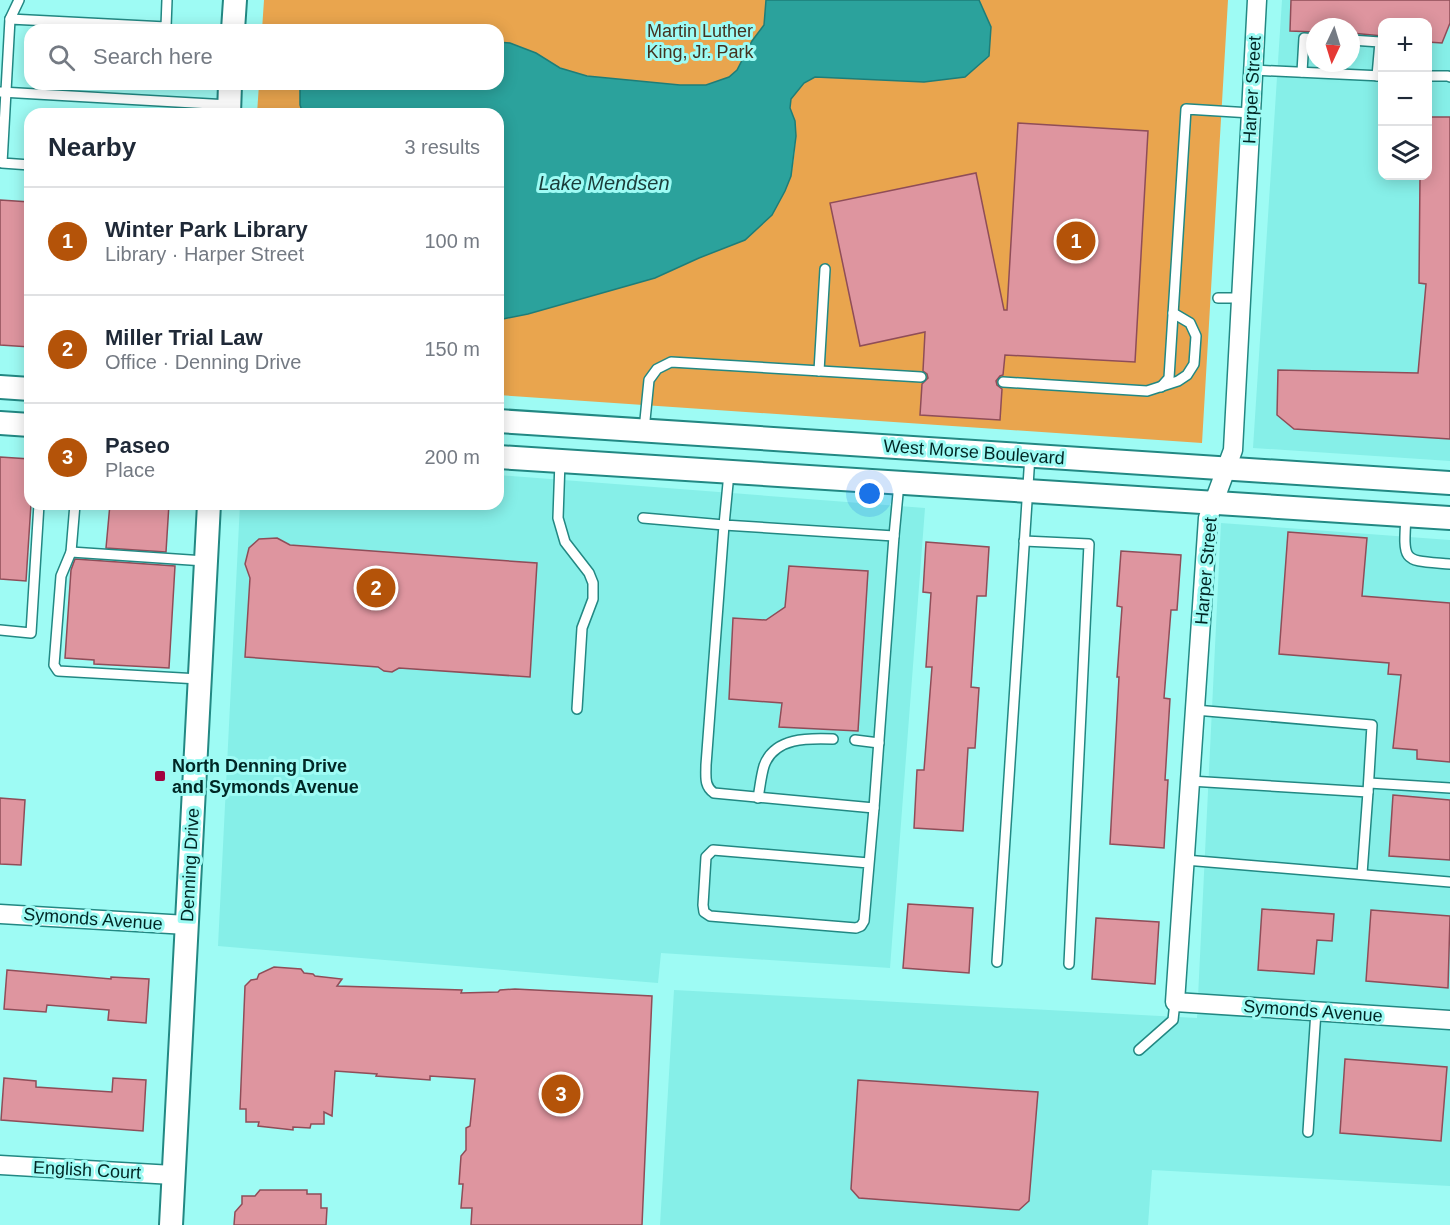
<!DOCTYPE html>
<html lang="en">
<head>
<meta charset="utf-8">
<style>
	body { margin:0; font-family:Arial,sans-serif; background:#f6f6f7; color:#1f2937 }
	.controls { position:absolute; right:18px; top:18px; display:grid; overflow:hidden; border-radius:12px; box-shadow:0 3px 15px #0003 }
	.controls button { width:54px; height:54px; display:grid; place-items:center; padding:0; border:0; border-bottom:2px solid #e0e1e3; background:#fff; color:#1f2937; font:30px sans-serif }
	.compass { position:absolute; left:1306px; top:18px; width:54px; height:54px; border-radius:50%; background:#fff; box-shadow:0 3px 15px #0003; rotate:184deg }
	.you { position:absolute; left:870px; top:494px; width:21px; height:21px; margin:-15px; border:4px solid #fff; border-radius:50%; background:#1a73e8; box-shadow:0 0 0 9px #1a73e833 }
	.badge { display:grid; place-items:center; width:39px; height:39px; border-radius:50%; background:#b45309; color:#fff; font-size:20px; font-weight:700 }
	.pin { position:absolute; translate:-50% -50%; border:3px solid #fff; box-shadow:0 2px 6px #0006 }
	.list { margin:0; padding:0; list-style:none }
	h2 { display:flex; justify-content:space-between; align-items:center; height:78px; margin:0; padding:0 24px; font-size:26px }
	h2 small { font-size:20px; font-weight:400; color:#747a83 }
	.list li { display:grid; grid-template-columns:39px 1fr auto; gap:18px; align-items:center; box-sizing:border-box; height:108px; padding:0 24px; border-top:2px solid #e0e1e3 }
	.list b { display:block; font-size:22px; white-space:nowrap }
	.list p { margin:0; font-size:20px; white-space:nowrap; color:#747a83 }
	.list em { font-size:20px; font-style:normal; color:#747a83 }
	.icon { flex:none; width:33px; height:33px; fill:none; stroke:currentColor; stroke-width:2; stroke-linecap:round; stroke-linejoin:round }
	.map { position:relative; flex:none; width:1450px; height:1225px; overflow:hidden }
	.search { position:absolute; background:#fff; box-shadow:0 3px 15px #0003; left:24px; top:24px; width:480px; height:66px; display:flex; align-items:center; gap:15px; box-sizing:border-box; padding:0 21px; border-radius:18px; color:#747a83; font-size:22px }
	.panel { position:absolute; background:#fff; box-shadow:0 3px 15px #0003; left:24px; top:108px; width:480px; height:402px; border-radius:18px }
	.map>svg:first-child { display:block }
	.built { fill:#86efe8; fill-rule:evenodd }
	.green { fill:#e9a54e }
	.water { fill:#2ba29c; stroke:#1e7d78; stroke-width:1.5 }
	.building { fill:#de959f; stroke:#8f4d58; stroke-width:1.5 }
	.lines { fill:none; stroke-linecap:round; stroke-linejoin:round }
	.service-casing { stroke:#228883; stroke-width:12 }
	.minor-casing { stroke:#228883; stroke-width:21 }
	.tertiary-casing { stroke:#228883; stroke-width:26 }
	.service { stroke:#fff; stroke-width:9 }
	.minor { stroke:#fff; stroke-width:18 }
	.tertiary { stroke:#fff; stroke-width:22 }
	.poi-dot { fill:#a1033f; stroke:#9efbf4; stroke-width:2 }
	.labels { text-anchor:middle; stroke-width:6; stroke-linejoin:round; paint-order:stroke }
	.park-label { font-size:18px; fill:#443320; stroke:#9efbf4 }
	.street-label { font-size:18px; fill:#002725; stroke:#9efbf4 }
	.poi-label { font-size:18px; font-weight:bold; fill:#002725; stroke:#9efbf4; text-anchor:start }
	.water-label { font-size:20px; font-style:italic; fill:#1a3c39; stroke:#9efbf4 }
</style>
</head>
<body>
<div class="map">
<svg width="1450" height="1225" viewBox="0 0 1450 1225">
	<rect width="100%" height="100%" fill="#9efbf4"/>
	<g class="built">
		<path d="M1282,0H1450V461L1253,448ZM1382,22H1428V176H1382ZM1315,27H1351V63H1315Z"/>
		<path d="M498,475L925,508L890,968L661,953L658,983L218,946L240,504H498Z"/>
		<path d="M1221,523L1450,540V1186L1152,1170L1148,1225H660L674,990L1197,1018Z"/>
	</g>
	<g class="green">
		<path d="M264,0H766L764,25L752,41L737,70L729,77L706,85H680L587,76L560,68L536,53L510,43L498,42V30H262Z"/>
		<path d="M979,0H1228L1202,443L498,395V320L528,314L655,278L699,258L772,215L791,176L794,157L796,136L795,121L790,108L791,99L804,83L815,77L924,82L965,77L989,56L991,27Z"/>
		<path d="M259,84H300V105L303,114H257Z"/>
	</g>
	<path class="water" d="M766,0H979L991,27L989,56L965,77L924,82L815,77L804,83L791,99L790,108L795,121L796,136L791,176L785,191L772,215L745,240L699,258L655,278L528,314L498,320V114H303L300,105V84H498V42L510,43L536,53L560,68L587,76L680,85H706L729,77L737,70L752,41L764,25Z"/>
	<g class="building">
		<path d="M1291,0H1450V23L1442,43L1428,42V22H1383V36L1351,33V27H1315V32L1290,31Z"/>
		<path d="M1428,117H1450V439L1294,429L1277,415L1278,370L1418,373L1426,284L1419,283L1420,176H1428Z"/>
		<path d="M1018,123L1148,131L1135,362L1005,355L1003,375L1000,376L996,381L997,385L1002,389L1000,420L920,415L922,384L928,378L927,374L923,371L925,332L860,346L830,203L976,173L1004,310H1007Z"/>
		<path d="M0,200L30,202V347L0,345Z"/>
		<path d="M0,457L30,459L31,504L26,581L0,579Z"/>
		<path d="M110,504H169L166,552L106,548Z"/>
		<path d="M1288,532L1367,538L1362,596L1450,603V762L1417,759V750L1393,748L1401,675L1388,674L1389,663L1279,654Z"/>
		<path d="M277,538L290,545L537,563L530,677L399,668L392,672L384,671L378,667L245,657L250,578L245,564L249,548L259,539Z"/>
		<path d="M926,542L989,547L986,596H977L971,687L979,688L975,748H968L963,831L914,828L917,770H924L932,667H926L931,593L923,592Z"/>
		<path d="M1121,551L1181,555L1177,610H1171L1164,698L1170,699L1165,780H1168L1164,848L1110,844L1119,677H1117L1122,607L1117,606Z"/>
		<path d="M75,559L175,566L169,668L94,664V660L65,658L71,570Z"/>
		<path d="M789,566L868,571L858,731L779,727L782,703L729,699L733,618L766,620L785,607Z"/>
		<path d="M1393,795L1450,800V860L1389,856Z"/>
		<path d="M0,798L25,800L21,865L0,864Z"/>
		<path d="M908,904L973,908L969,973L903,968Z"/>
		<path d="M1262,909L1334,914L1332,941L1317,940L1314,974L1258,970Z"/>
		<path d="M1371,910L1450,916L1448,988L1366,981Z"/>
		<path d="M1096,918L1159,922L1155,984L1092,979Z"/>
		<path d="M274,967L301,969L304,973L313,974L315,976L342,979L337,986L462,990L461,993L498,992L500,990L515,989L652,996L642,1225H471L472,1208H461L463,1184H459L461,1156L466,1150V1128L470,1126L475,1079L430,1076V1080L376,1076L377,1074L335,1071L332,1116L324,1112V1124H311L310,1128L293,1127V1130L258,1126L259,1122H246V1109H240L245,986L251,980L257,979L259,974Z"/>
		<path d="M7,970L111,979V977L149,979L146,1023L108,1020L109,1010L47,1005L46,1012L4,1009Z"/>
		<path d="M1345,1059L1447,1067L1441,1141L1340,1133Z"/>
		<path d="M4,1078L36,1081V1087L112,1092L113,1078L146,1080L143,1131L1,1120Z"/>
		<path d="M858,1080L1038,1092L1029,1201L1019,1210L859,1198L851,1189Z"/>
		<path d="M260,1190H307V1194H321V1208H327L326,1225H234L235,1212L242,1204V1196H255Z"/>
	</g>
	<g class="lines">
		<defs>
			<g id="service">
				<path d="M10,19L19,0"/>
				<path d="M1351,40L1380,42L1377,76"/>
				<path d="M1253,70L1382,76"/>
				<path d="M1302,72L1304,38L1315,39"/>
				<path d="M1428,76H1448L1450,77"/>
				<path d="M1,92L229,105"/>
				<path d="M30,165L2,163L10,19L166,27L167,0"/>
				<path d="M1218,298H1241"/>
				<path d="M819,371L825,269"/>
				<path d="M1003,382L1147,391L1178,381L1187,375L1194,364L1196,336L1190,323L1173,313"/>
				<path d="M1161,387L1169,378L1186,109L1251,113"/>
				<path d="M644,430L649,380L657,369L671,362L921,377"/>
				<path d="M560,461L558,518L565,542L589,573L593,583V599L582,628L577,709"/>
				<path d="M729,473L724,525L894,536L899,483"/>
				<path d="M75,504L71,552L61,576L54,665L58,671L199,679"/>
				<path d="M1406,516C1403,564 1403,560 1450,564"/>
				<path d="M643,518L724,525L706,765C706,777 704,786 714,793L874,808L894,536"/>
				<path d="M1024,541L1089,544L1069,964"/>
				<path d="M71,552L205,561"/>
				<path d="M0,630L31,633L39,504"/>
				<path d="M1195,710L1372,725L1368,792"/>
				<path d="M855,740L879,743"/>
				<path d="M1190,781L1368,792L1362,874"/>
				<path d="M1369,783L1450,788"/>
				<path d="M758,798C760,787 761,776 764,766C774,737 809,738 833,739"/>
				<path d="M1185,860L1450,882"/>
				<path d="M869,863L713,850L706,857L703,905L704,912L710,916L856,928L861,926L864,921L874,808"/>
				<path d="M997,962L1030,455"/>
				<path d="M1139,1050L1173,1020L1175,1002"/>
				<path d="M1308,1132L1316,1011"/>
			</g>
			<g id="minor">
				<path d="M1257,0L1233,450L1208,518L1175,1002L1450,1020"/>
				<path d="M0,914L187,925"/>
				<path d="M0,1165L173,1175"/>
			</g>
			<g id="tertiary">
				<path d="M233,30L235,0"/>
				<path d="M229,114L230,84"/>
				<path d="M0,387L30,389"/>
				<path d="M498,421L1450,483"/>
				<path d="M0,423L30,425"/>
				<path d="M498,457L1450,518"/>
				<path d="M171,1225L209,504"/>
			</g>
		</defs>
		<use href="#service" class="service-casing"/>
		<use href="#minor" class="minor-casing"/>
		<use href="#tertiary" class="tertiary-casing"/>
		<use href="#service" class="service"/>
		<use href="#minor" class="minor"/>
		<use href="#tertiary" class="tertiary"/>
	</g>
	<rect class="poi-dot" x="154" y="770" width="12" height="12" rx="3"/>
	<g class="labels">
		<g class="park-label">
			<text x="700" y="37">Martin Luther<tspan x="700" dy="21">King, Jr. Park</tspan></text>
		</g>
		<g class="street-label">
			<text transform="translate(1252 90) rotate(-87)" y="6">Harper Street</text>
			<text transform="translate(974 452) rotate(4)" y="6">West Morse Boulevard</text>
			<text transform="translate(1206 571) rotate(-85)" y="6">Harper Street</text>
			<text transform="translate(190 865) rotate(-87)" y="6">Denning Drive</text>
			<text transform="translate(93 919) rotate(4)" y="6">Symonds Avenue</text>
			<text transform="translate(1313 1011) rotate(4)" y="6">Symonds Avenue</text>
			<text transform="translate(87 1170) rotate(3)" y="6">English Court</text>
		</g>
		<g class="poi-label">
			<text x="172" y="772">North Denning Drive<tspan x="172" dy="21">and Symonds Avenue</tspan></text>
		</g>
		<g class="water-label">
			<text x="604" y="190">Lake Mendsen</text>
		</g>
	</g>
</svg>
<div class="controls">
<button>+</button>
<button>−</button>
<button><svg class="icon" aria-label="layers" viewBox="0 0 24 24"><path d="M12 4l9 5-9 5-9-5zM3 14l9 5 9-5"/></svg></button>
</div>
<svg class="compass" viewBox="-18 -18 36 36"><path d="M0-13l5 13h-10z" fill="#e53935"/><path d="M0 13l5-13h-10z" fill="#747a83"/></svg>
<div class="you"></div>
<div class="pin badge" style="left:1076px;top:241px">1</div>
<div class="pin badge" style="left:376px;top:588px">2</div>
<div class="pin badge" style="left:561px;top:1094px">3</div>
<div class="search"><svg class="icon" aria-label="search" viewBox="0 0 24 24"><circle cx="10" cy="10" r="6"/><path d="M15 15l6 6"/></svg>Search here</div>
<section class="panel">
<h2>Nearby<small>3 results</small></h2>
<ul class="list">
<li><span class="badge">1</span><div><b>Winter Park Library</b><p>Library · Harper Street</p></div><em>100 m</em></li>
<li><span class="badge">2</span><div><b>Miller Trial Law</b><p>Office · Denning Drive</p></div><em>150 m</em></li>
<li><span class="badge">3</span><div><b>Paseo</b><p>Place</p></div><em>200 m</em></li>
</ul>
</section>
</div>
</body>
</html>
